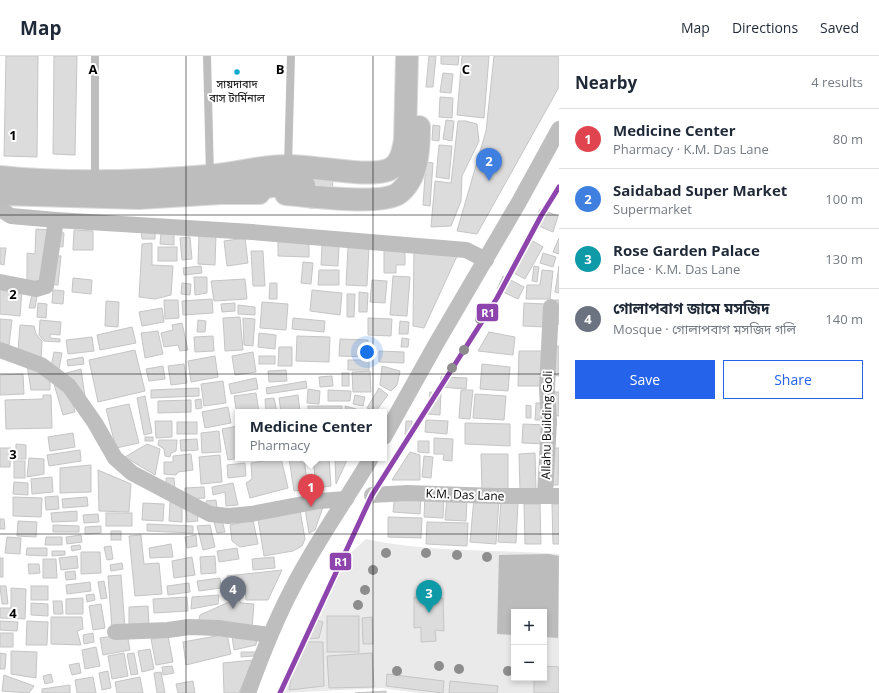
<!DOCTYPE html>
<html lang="en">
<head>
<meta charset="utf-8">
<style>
	body { margin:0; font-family:"Open Sans","Noto Sans Bengali",sans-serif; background:#f2f2f3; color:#1f2937 }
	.controls { position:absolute; right:12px; bottom:12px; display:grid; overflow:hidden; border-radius:0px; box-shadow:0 2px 6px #0003 }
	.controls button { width:36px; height:36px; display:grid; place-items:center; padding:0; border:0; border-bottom:1px solid #e0e1e3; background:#fff; color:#1f2937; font:20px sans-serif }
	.you { position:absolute; left:367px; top:296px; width:14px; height:14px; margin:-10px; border:3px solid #fff; border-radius:50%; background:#1a73e8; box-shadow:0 0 0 6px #1a73e833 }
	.badge { display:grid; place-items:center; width:26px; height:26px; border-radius:50%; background:#2563eb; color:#fff; font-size:13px; font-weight:700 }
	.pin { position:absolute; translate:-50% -33px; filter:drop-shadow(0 1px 2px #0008) }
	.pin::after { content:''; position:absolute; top:21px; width:14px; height:12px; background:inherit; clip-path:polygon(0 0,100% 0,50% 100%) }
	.popup { position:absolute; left:235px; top:353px; width:152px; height:52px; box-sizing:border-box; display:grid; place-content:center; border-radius:0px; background:#fff; filter:drop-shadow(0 1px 3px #0005); font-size:13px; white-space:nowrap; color:#747a83 }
	.popup b { font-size:15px; color:#1f2937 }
	.popup::after { content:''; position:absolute; left:50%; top:100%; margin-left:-8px; border:8px solid transparent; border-top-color:#fff }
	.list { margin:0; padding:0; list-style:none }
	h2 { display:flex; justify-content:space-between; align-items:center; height:52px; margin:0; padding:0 16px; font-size:17px }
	h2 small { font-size:13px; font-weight:400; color:#747a83 }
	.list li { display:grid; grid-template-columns:26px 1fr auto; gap:12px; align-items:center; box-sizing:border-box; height:60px; padding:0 16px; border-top:1px solid #e0e1e3 }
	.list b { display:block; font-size:15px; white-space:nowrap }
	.list p { margin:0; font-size:13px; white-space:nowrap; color:#747a83 }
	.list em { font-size:13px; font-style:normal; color:#747a83 }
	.actions { display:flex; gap:8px; padding:12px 16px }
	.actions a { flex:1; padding:9px 0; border:1px solid #2563eb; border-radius:0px; text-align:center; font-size:14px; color:#2563eb }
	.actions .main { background:#2563eb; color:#fff }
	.map { position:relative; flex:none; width:559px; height:637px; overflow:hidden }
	header { display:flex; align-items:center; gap:24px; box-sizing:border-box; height:56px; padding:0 20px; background:#fff; border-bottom:1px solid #e0e1e3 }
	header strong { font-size:19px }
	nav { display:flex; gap:22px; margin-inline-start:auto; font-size:14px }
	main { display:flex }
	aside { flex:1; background:#fff }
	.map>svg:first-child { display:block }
	.green { fill:#eaeaea; fill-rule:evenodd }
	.water { fill:#bcbcbc }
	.building { fill:#dcdcdc; stroke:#c5c5c5 }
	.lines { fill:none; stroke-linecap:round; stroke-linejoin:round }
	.primary-casing { stroke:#dbdbdb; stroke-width:24 }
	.highway-casing { stroke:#dbdbdb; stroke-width:24 }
	.lane { stroke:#bebebe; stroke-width:8 }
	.street { stroke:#bebebe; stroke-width:16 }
	.primary { stroke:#bdbdbd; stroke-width:22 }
	.highway { stroke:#bdbdbd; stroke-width:22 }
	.rail-1-casing { stroke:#fff; stroke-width:8 }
	.rail-1 { stroke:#8e44ad; stroke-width:5 }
	.tree { fill:#8d8d8d }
	.grid { fill:none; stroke:#000; stroke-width:1; stroke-opacity:0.55 }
	.bus-dot { fill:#00a9ce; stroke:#fff; stroke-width:1.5 }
	.labels { text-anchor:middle; stroke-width:4; stroke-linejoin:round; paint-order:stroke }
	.bus-label { font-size:11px; fill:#000; stroke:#fff }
	.street-label { font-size:12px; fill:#000; stroke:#fff }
	.grid-label { font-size:13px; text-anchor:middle; font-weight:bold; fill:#000; stroke:#fff; stroke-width:4; stroke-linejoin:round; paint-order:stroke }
	.line-badge { stroke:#fff; stroke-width:1.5 }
	.badge-label { font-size:11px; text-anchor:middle; font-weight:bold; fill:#fff }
</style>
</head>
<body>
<header>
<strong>Map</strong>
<nav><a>Map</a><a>Directions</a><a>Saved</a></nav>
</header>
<main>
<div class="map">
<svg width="559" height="637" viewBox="0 0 559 637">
	<rect width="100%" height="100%" fill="#fff"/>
	<path class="green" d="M366,483C428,497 496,493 559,498V637H419L382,632L282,637L291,603L320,548L345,502ZM514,556H544V622H514Z"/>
	<path class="water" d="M549,498L559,500L558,582L544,581V556H514V579L497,578L499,499Z"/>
	<g class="building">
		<path d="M6,0H38L37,101L4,100Z"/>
		<path d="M54,0H77L75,99L53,98Z"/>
		<path d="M429,0H436L433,31H426Z"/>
		<path d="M441,0H459L458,9L441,8Z"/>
		<path d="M462,0H489L484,62L457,59Z"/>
		<path d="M494,0H559V31L477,178L457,175L486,75Z"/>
		<path d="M443,17L453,18L451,37L440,36Z"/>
		<path d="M440,41L453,42L452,62L439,61Z"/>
		<path d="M446,64L454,65L452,85L443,83Z"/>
		<path d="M458,65H466L477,68L479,85L462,120L461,145L451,170L431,171L435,125L451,127Z"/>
		<path d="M433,69L440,70L439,85L432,84Z"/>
		<path d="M439,89L452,90L449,123L436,121Z"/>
		<path d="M426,106L433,107L430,150L423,149Z"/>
		<path d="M311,120L333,122L331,153L309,152Z"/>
		<path d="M540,153L558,160L553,176L534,168Z"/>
		<path d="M155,172V183H142L141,173Z"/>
		<path d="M36,173L51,174L50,199L61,200L58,229L27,225V197L35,198Z"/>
		<path d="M74,174L93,175V194H73Z"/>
		<path d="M56,176L64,177L63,191L54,190Z"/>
		<path d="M161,177L174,178V189L160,188Z"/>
		<path d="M199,178H216L215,209L198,208Z"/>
		<path d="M190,181L192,203L182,204L180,182Z"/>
		<path d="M526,181L543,191L525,223L508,214Z"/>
		<path d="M245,182L248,207L227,210L224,185Z"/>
		<path d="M559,182V198L553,196Z"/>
		<path d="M278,184L309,186V201L278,200Z"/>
		<path d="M152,187V209L173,210L171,239L155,243L139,241L142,188Z"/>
		<path d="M322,189L339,190L338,210L321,209Z"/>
		<rect x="158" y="191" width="19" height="14"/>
		<path d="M348,191L369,192L367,230L346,229Z"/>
		<path d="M0,192H6L4,209L0,208Z"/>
		<path d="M384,192L405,193V209H396V217H384Z"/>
		<path d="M414,193L458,198L424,272L413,270Z"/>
		<path d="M251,195H263L265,230H253Z"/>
		<path d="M543,197L556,201L553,211L540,207Z"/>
		<path d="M303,206L313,207L311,228L301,227Z"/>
		<path d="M201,210L202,217L184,219L183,212Z"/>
		<path d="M534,210L539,211L537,226L532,225Z"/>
		<path d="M559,210V237L555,236Z"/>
		<path d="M319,214H339V229H318Z"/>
		<path d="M542,214L553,215L550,243H526L527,229H540Z"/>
		<path d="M393,220L410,221L407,260L390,259Z"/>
		<path d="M503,220L524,231L518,243L497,233Z"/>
		<path d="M194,221H207V237L195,239Z"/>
		<path d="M73,222L92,224L91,238L72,236Z"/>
		<path d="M245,223L247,243L214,245L211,225Z"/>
		<path d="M372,224L387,225L385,247L370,246Z"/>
		<path d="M182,227L191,228L190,239L181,238Z"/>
		<path d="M270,227H277V243H269Z"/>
		<path d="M0,232L22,234L20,260L0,258Z"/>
		<path d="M53,234L64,235L63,248L52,247Z"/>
		<path d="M312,234L342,237L340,259L310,255Z"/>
		<path d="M359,236L368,237L367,256H359Z"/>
		<path d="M347,238H355L354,261H347Z"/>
		<path d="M32,239L37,240L35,252H29Z"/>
		<path d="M212,243L213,257L183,259L182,245Z"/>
		<path d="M164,244H178L179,262L165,263Z"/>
		<rect x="555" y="244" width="4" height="24"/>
		<path d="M106,245L119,246L118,271L105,270Z"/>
		<path d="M262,246L288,248L286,274L260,272Z"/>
		<path d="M38,247L47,248L46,262L37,261Z"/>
		<path d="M235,247V255L222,256L221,248Z"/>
		<path d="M524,247L545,248V271L523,270Z"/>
		<path d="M238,249L255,251V259L238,258Z"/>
		<path d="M162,252L164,266L142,270L139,256Z"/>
		<path d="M240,261L243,294L225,295L223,262Z"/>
		<path d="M243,262L255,263L253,290L244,289Z"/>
		<path d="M293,262L325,265L324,276L292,273Z"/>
		<path d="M368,262L392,263L391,280L368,279Z"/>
		<path d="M0,263L12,264L9,289L0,288Z"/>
		<path d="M40,264L61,266L60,279L50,278V282L60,283V286L44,285L39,279Z"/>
		<path d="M198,264L206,265L205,276H197Z"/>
		<path d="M400,265L409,266L408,278H399Z"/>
		<path d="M182,267L188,294L180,295L178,289L164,291L161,277L173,274L172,269Z"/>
		<path d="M20,269L34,270L36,278L42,285L41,304L18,295Z"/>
		<path d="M132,271L136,287L100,294L97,279Z"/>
		<path d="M158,275L163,298L145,302L141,277Z"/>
		<path d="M489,276L515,281L513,299L478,295Z"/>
		<path d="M259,277L276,279L275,293L258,291Z"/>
		<path d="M213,280L214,295L195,296L194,281Z"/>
		<path d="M297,280L330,281L329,306L296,305Z"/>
		<path d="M92,281L94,295L68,298L66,284Z"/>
		<path d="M402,282L409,283L408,291H401Z"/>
		<path d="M340,283L368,284L367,301L339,300Z"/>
		<path d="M549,290H559V320L547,319Z"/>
		<path d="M279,291H292V310H278Z"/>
		<path d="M135,294L145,335L98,346L89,304Z"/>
		<path d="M379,295L404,296V307L379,306Z"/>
		<path d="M519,295H543V330H518Z"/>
		<path d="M54,296L62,297L59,313L51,311Z"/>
		<path d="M253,296L256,316L235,319L232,300Z"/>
		<path d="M215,300L218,321L191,326L188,305Z"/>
		<rect x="259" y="300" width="16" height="8"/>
		<path d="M83,301L84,308L68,310L67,304Z"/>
		<rect x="348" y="304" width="21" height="10"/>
		<path d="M184,308L187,327L171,329L168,310Z"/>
		<path d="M482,308L510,311L508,335L480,333Z"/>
		<path d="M27,309L50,324V334H31Z"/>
		<path d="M163,310L165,323L149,325L146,313Z"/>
		<path d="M382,310L400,315L397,329L391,335L380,329Z"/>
		<path d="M81,313L85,341L72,345L75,356L63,359L52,321Z"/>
		<path d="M286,314L287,325L269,326L268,315Z"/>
		<path d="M370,315L371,336H353L352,316Z"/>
		<rect x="342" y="317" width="7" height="13"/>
		<path d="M23,318L24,338L0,339V319Z"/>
		<path d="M332,320L333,330L320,331L319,321Z"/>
		<path d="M441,321L467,322L466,333L440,331Z"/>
		<path d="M256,322L258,333L231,338L229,328Z"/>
		<path d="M223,325L226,347L204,350L201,328Z"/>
		<path d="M306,325L307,332L267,338L266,332Z"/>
		<path d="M199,332V340L151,342V334Z"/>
		<path d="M379,332L388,339L376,355L367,352Z"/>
		<path d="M308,333L320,335L319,348L307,347Z"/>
		<path d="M328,334L351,335L350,345H328Z"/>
		<path d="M461,334H473L470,363L459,362Z"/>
		<path d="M430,336L441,337L440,359L427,358Z"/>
		<path d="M553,336H559V360L552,359Z"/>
		<path d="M256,337L259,356H238L237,359L234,340Z"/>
		<path d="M475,338L506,340L504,364L473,362Z"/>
		<path d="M43,339H51L52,372L6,373L5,344L43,343Z"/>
		<path d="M298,339L300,356H281L279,342Z"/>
		<path d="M355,339L365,341L363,350L353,348Z"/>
		<path d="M145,340L152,377L144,379L137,342Z"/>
		<path d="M274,342L277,356H266L265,343Z"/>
		<path d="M201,343L202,352L196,353L195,344Z"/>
		<path d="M191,344V356L158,357V345Z"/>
		<path d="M536,347H547V364H535Z"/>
		<path d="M129,348L139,387L116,392L106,353Z"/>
		<path d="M526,349L531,350V362H526Z"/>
		<rect x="308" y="350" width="34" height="6"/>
		<path d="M345,350L367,356H346Z"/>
		<path d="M228,351L231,367L205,372L202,356Z"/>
		<path d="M426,364L448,365L447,378L425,376Z"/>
		<path d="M155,365H172V381L156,382Z"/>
		<path d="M406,365H412L411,379H405Z"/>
		<rect x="177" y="366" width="20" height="12"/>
		<path d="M465,367L510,368V390L465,388Z"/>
		<path d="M523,368L546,369V388L522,387Z"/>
		<path d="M238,370L239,402L228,404L222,373Z"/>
		<path d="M219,375L221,396L202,397L201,377Z"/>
		<path d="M73,377L75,391L50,395L48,381Z"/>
		<rect x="145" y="381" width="8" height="4"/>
		<path d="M434,382L453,383L452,405L443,404L444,398H434Z"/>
		<path d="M197,383L198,394L181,395L180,384Z"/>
		<path d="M159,384H177L176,395L171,397L170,401L165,400L164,393L158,389Z"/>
		<path d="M418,385H429V397L418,396Z"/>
		<path d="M16,388L26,389V403H16Z"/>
		<path d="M147,388L160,393L155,419L125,401Z"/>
		<path d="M0,392H11L10,411H0Z"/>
		<path d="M548,392H559L558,429H546Z"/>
		<path d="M80,394L81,405L49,410L47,399Z"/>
		<path d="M410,396L420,399V424H392Z"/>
		<path d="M535,397L536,433L520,434L519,398Z"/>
		<path d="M191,398L193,414L178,416L176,419L164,418V406H173V400Z"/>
		<path d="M481,398H508V435H482Z"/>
		<path d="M220,399L222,426L201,428L199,401Z"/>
		<path d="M424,400L433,401L431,422L422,421Z"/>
		<path d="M29,402L44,403V418L27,421Z"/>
		<path d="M281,402L288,432L250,442L246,427L252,423L251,407Z"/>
		<path d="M289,402H304L308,433L294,435Z"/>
		<path d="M313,402H329L331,430L316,432Z"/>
		<path d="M335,402H348L336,428Z"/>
		<rect x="14" y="405" width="11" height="17"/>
		<path d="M245,407L246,420L228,422L227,409Z"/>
		<path d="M91,409V436L60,437V412Z"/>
		<path d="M98,414L131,428L129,456L99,455Z"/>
		<path d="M52,421L53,436L32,438L31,423Z"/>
		<path d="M166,422H174L175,433L166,432Z"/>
		<path d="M14,426L28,427V439L13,438Z"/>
		<path d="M233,427L238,449L226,450L225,436L213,439L212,431Z"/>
		<path d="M204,431L205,442L185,443V432Z"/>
		<path d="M395,438L421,440L420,458L393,456Z"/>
		<path d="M425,439L444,440L443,462L424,461Z"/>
		<path d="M58,440L59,453L46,454L45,441Z"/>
		<path d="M13,441L42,442L41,461L13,460Z"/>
		<path d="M87,441L88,450L63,452L62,443Z"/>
		<path d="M447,441L467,443L466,465L445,464Z"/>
		<path d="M474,442L499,444L496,488L470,486Z"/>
		<path d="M216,444L217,453H207L206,445Z"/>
		<path d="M501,445L518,446L516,487L498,486Z"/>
		<path d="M170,446H182V466L169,465Z"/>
		<path d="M143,447L164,448L163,465L142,464Z"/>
		<path d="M186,448L197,453L198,465L187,466Z"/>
		<path d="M524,448H540L541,488H525Z"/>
		<path d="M552,448H559V488H553Z"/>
		<path d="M323,451L315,474L309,477L305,453Z"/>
		<path d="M300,454L305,483L302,490L293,495L264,500L258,463Z"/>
		<path d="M77,455V465L52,466L51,457Z"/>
		<rect x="106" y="457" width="26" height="13"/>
		<path d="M98,458L99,466L84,467L83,459Z"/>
		<path d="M388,461L422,462L421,482L388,481Z"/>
		<path d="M0,463H4L5,473H0Z"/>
		<path d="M222,464L225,476L217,477L214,466Z"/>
		<path d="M253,464L258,488L240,491L232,485L230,469Z"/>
		<path d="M18,465L37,466L36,481L17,480Z"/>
		<path d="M427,466L468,467L467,490L426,488Z"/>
		<path d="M147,468L193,470V477L147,475Z"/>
		<path d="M53,469L79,470V476H53Z"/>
		<path d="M210,469L215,491L203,494L197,470Z"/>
		<path d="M101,470V477L85,478V471Z"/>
		<rect x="111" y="475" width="10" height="9"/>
		<path d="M81,479L82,486L67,488L66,481Z"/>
		<path d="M141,479L144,508L159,507L162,538L135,540L129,480Z"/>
		<path d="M196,479L197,490L187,492L185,481Z"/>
		<path d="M7,481L21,482L20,498L5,497Z"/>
		<path d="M46,481H62V489H45Z"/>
		<path d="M171,488L173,501L150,502L149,492Z"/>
		<path d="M80,489L81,493L72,495L71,490Z"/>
		<path d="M111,490L113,503L107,504L104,491Z"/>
		<path d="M27,492H47V500L26,499Z"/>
		<path d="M237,492L239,503L219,506L217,495Z"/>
		<path d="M52,495H65V499L52,500Z"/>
		<path d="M81,496H100L101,517L81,518Z"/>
		<path d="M77,500L78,512L61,514L59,502Z"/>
		<path d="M215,500L216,517L201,518L200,501Z"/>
		<path d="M192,501L195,519L174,522L172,505Z"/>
		<path d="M274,501L275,512L253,514L252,503Z"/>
		<rect x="0" y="502" width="3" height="19"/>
		<path d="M43,503H56L57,522H43Z"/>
		<path d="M122,507L123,513L111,515L110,509Z"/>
		<path d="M28,508H39L40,517L29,518Z"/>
		<path d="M282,514L268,544H246L245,529L228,530L227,520Z"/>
		<path d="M75,515L76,523L66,524L65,516Z"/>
		<path d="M121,519L125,572L112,573L108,520Z"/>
		<path d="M220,522L221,532L199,535L197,525Z"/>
		<path d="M104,525L107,542L101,543L98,526Z"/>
		<path d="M90,526L91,535L67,538L66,529Z"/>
		<path d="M189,527L190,536L168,539L167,530Z"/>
		<path d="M0,530H6L8,548H2Z"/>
		<rect x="31" y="530" width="17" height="14"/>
		<path d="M11,532L26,533L25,563L0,562V552H11Z"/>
		<path d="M421,532H438L436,543L443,542L444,575L435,574L436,585L421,586V571L414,572V541L421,542Z"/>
		<path d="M94,538L95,544L87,546L86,539Z"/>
		<path d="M219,539L218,548L191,553L192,541Z"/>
		<path d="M187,541L188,555L154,557L153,543Z"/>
		<path d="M83,542V558H66V543Z"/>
		<path d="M238,542L241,547L254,548L252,572L198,568L200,559Z"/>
		<path d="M53,545H62L63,558H54Z"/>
		<path d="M31,547L48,548V560L31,559Z"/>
		<path d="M101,548L105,572L93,574L89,550Z"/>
		<path d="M148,550L149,571H129V551Z"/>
		<rect x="327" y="560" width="32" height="36"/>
		<path d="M51,561H82L83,573L77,575L81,589L51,588Z"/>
		<path d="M372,561L373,588H363L362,562Z"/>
		<path d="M315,564L323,566L319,582L308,583Z"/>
		<path d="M0,565L18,566L17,575L0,574Z"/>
		<path d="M27,565L48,566L47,589H26Z"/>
		<rect x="0" y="577" width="13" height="14"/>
		<path d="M93,577L94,586L84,588L83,579Z"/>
		<path d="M127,578L130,594L103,599L100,582Z"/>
		<path d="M227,578L231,598L186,609L183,586Z"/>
		<path d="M168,580L173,606L156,609L151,583Z"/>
		<path d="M232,580H257L256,589L234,594Z"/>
		<path d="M304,586H323L324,630L289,634L294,605Z"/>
		<path d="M96,591L100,610L85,613L82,594Z"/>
		<path d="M150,593L154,613L142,616L138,595Z"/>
		<path d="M11,595L37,596L36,622L11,618Z"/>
		<path d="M241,596H256L254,600L241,601Z"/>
		<path d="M0,597L6,598L5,613H0Z"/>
		<path d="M124,597L128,620L112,623L108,600Z"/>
		<path d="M134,597L138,618L131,619L127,598Z"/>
		<path d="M372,597L374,631L329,632L327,600Z"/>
		<path d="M253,604L239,637H224L223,607Z"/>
		<path d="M79,607L81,617L72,619L69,609Z"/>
		<path d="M172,610L174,617L163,619L162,611Z"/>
		<path d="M544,610L559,611V637H534V622H544Z"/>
		<path d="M108,615L111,632L102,634L99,617Z"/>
		<path d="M161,616L165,637H157L154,617Z"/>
		<path d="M51,618L53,626L45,628L43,620Z"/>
		<path d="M387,618L444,625L443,637L386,630Z"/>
		<path d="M4,619L34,630L29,637L2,635Z"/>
		<path d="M93,621L96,637H77L75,624Z"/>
		<path d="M140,621L143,637H117L115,626Z"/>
		<path d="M193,625L195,637H178L176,628Z"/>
		<path d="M450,625L498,630L497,637H449Z"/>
		<path d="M70,629V637H42V633Z"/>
		<path d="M386,635V637H355Z"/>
	</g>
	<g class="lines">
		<defs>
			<path id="primary" d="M0,138L139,142L221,137H259"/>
			<g id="highway">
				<path d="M0,121C69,128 139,126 208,120C234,118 260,110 286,110C311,109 367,122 388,114C401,109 403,95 405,84L407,0"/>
				<path d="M241,136L272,130L304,129"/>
				<path d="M286,138C310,140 382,150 399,137C418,122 419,93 419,71"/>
			</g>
		</defs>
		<use href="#primary" class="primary-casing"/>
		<use href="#highway" class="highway-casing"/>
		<g class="lane">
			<path d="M207,0L210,119"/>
			<path d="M288,109L291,0"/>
			<path d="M95,125V0"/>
		</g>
		<g class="street">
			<path d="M0,153L11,160L56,164L252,176L466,194L486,204"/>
			<path d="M0,226L36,233L46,230L56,164"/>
			<path d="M0,294L41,309L69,330L95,367L115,402L132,417L210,458L228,460L251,458L319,445L346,443"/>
			<path d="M384,381L436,288L519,146L559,73"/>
			<path d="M372,439L407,437L496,440H559"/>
			<path d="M545,439L549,366L547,333L551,251"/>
			<path d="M115,576L168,574L189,571L218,572L269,579"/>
			<path d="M248,637C261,601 274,567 292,533C315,487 345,446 371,402"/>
		</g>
		<use href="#primary" class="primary"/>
		<use href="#highway" class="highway"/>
		<defs>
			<path id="rail-1" d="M280,637L372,439L497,242L541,160L559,131"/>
		</defs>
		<use href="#rail-1" class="rail-1-casing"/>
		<use href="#rail-1" class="rail-1"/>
	</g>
	<g class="tree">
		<circle cx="480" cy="263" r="5"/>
		<circle cx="464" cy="294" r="5"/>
		<circle cx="452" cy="312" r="5"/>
		<circle cx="386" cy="497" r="5"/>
		<circle cx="426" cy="497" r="5"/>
		<circle cx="457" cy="499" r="5"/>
		<circle cx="487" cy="501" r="5"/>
		<circle cx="373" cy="514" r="5"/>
		<circle cx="365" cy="534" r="5"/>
		<circle cx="358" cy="549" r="5"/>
		<circle cx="439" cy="610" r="5"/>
		<circle cx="459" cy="613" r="5"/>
		<circle cx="397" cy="615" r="5"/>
		<circle cx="508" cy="615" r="5"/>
	</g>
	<path class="grid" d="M186,0V637M373,0V637M0,159H559M0,318H559M0,478H559"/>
	<circle class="bus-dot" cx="237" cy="16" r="3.5"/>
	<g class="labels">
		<g class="bus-label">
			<text x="237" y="32">সায়দাবাদ<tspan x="237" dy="14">বাস টার্মিনাল</tspan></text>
		</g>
		<g class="street-label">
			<text transform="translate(547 369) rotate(-89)" y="4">Allahu Building Goli</text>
			<text transform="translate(465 439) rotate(2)" y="4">K.M. Das Lane</text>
		</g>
	</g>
	<g class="grid-label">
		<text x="93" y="18">A</text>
		<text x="280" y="18">B</text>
		<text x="466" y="18">C</text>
		<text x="13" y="84">1</text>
		<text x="13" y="243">2</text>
		<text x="13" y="403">3</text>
		<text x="13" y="562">4</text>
	</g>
	<g class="line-badge">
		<rect x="476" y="247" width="23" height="19" rx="4" fill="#8e44ad"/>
		<rect x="329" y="496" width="23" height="19" rx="4" fill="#8e44ad"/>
	</g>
	<g class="badge-label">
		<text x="488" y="261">R1</text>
		<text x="341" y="510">R1</text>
	</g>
</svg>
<div class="controls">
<button>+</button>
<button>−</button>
</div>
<div class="you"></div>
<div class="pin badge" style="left:311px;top:451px;background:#e0444e">1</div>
<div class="popup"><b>Medicine Center</b>Pharmacy</div>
<div class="pin badge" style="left:489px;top:125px;background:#3f7fe0">2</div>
<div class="pin badge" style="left:429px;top:557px;background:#0f9aa8">3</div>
<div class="pin badge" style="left:233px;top:553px;background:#6b7280">4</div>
</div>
<aside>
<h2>Nearby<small>4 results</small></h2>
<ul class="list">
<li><span class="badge" style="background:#e0444e">1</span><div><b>Medicine Center</b><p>Pharmacy · K.M. Das Lane</p></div><em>80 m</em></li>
<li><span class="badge" style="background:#3f7fe0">2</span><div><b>Saidabad Super Market</b><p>Supermarket</p></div><em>100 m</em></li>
<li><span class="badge" style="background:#0f9aa8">3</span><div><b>Rose Garden Palace</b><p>Place · K.M. Das Lane</p></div><em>130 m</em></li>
<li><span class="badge" style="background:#6b7280">4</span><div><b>গোলাপবাগ জামে মসজিদ</b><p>Mosque · গোলাপবাগ মসজিদ গলি</p></div><em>140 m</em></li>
</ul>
<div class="actions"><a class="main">Save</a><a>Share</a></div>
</aside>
</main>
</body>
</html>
